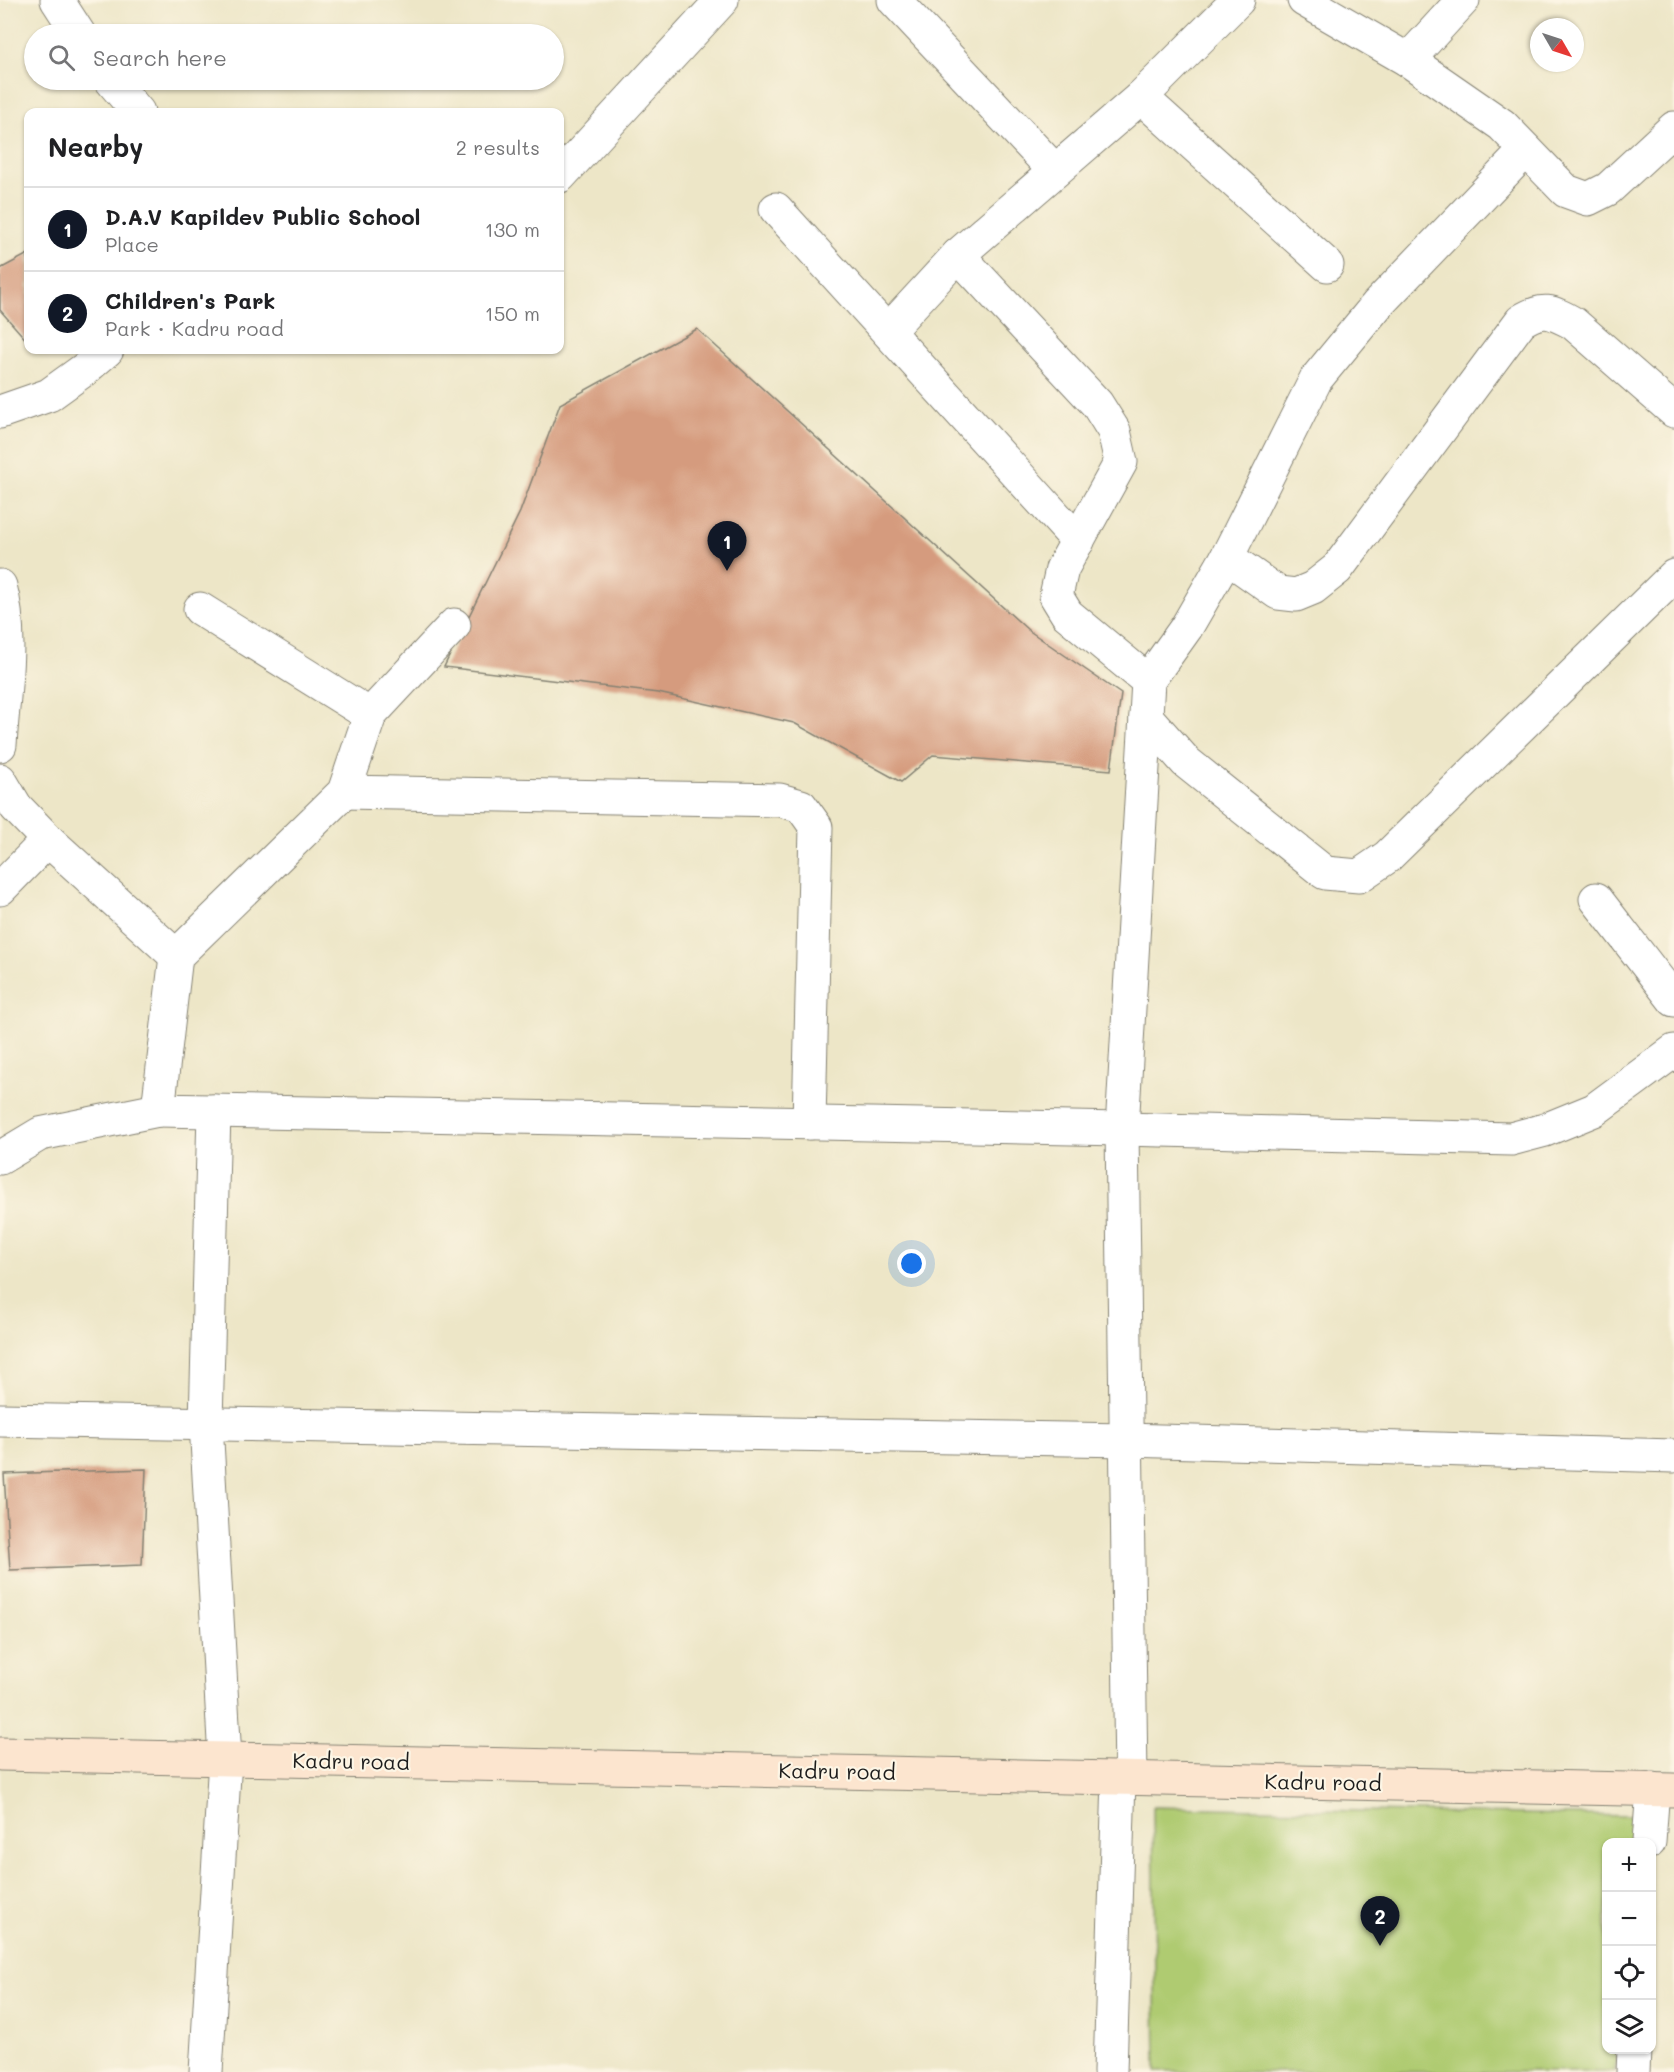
<!DOCTYPE html>
<html lang="en">
<head>
<meta charset="utf-8">
<style>
	body { margin:0; font-family:Mali,sans-serif; background:#f2f2f2; color:#202124 }
	.controls { position:absolute; right:18px; bottom:18px; display:grid; overflow:hidden; border-radius:12px; box-shadow:0 2px 4px #0004 }
	.controls button { width:54px; height:54px; display:grid; place-items:center; padding:0; border:0; border-bottom:2px solid #e0e0e0; background:#fff; color:#202124; font:30px sans-serif }
	.compass { position:absolute; left:1530px; top:18px; width:54px; height:54px; border-radius:50%; background:#fff; box-shadow:0 2px 4px #0004; rotate:129deg }
	.you { position:absolute; left:912px; top:1264px; width:21px; height:21px; margin:-15px; border:4px solid #fff; border-radius:50%; background:#1a73e8; box-shadow:0 0 0 9px #1a73e833 }
	.badge { display:grid; place-items:center; width:39px; height:39px; border-radius:50%; background:#111827; color:#fff; font-size:20px; font-weight:700 }
	.pin { position:absolute; translate:-50% -50px; filter:drop-shadow(0 2px 3px #0008) }
	.pin::after { content:''; position:absolute; top:32px; width:21px; height:18px; background:inherit; clip-path:polygon(0 0,100% 0,50% 100%) }
	.list { margin:0; padding:0; list-style:none }
	h2 { display:flex; justify-content:space-between; align-items:center; height:78px; margin:0; padding:0 24px; font-size:26px }
	h2 small { font-size:20px; font-weight:400; color:#757577 }
	.list li { display:grid; grid-template-columns:39px 1fr auto; gap:18px; align-items:center; box-sizing:border-box; height:84px; padding:0 24px; border-top:2px solid #e0e0e0 }
	.list b { display:block; font-size:22px; white-space:nowrap }
	.list p { margin:0; font-size:20px; white-space:nowrap; color:#757577 }
	.list em { font-size:20px; font-style:normal; color:#757577 }
	.icon { flex:none; width:33px; height:33px; fill:none; stroke:currentColor; stroke-width:2; stroke-linecap:round; stroke-linejoin:round }
	.map { position:relative; flex:none; width:1674px; height:2072px; overflow:hidden }
	.search { position:absolute; background:#fff; box-shadow:0 2px 4px #0004; left:24px; top:24px; width:540px; height:66px; display:flex; align-items:center; gap:15px; box-sizing:border-box; padding:0 21px; border-radius:33px; color:#757577; font-size:22px }
	.panel { position:absolute; background:#fff; box-shadow:0 2px 4px #0004; left:24px; top:108px; width:540px; height:246px; border-radius:12px }
	.map>svg:first-child { display:block }
	.green { fill:#afcb71; stroke:#667446; stroke-width:1.5 }
	.building { fill:#d59b7e }
	.lines { fill:none; stroke-linecap:round; stroke-linejoin:round }
	.street-casing { stroke:#848172; stroke-width:35 }
	.secondary-casing { stroke:#848172; stroke-width:35 }
	.street { stroke:#fff; stroke-width:33 }
	.secondary { stroke:#fce5cf; stroke-width:33 }
	.labels { text-anchor:middle; stroke-width:4.5; stroke-linejoin:round; paint-order:stroke }
	.street-label { font-size:21px; fill:#1c1c1c; stroke:#fcf5e5 }
</style>
</head>
<body>
<div class="map">
<svg width="1674" height="2072" viewBox="0 0 1674 2072">
	<rect width="100%" height="100%" fill="#fcf5e5"/>
	<filter id="ink" filterUnits="userSpaceOnUse"><feTurbulence type="fractalNoise" baseFrequency=".0167" numOctaves="2"/><feDisplacementMap in="SourceGraphic" scale="12" xChannelSelector="R" yChannelSelector="G"/><feConvolveMatrix kernelMatrix="1 2 1 2 8 2 1 2 1" color-interpolation-filters="sRGB"/></filter>
	<filter id="wash" filterUnits="userSpaceOnUse"><feTurbulence type="fractalNoise" baseFrequency=".008" numOctaves="4" result="noise"/><feDisplacementMap in="SourceGraphic" scale="24" xChannelSelector="R" yChannelSelector="G"/><feGaussianBlur stdDeviation="1.35" result="paint"/><feColorMatrix in="noise" values="0 0 0 0 0 0 0 0 0 0 0 0 0 0 0 0 0 1.4 0 .05"/><feComposite in="paint" operator="in"/></filter>
	<g filter="url(#wash)">
		<rect width="100%" height="100%" fill="#ede6c7"/>
		<path class="green" d="M1153,1807L1632,1816L1630,1842H1606V2050H1616L1615,2072H1156Z"/>
		<g id="blocks">
			<g class="building">
				<path d="M28,254V342L0,310V269Z"/>
				<path d="M697,329L1028,630L1121,694L1111,770L933,755L901,782L794,723L658,693L444,667L520,512L560,404Z"/>
				<path d="M146,1469L142,1565L10,1570L4,1474Z"/>
			</g>
		</g>
	</g>
	<g filter="url(#ink)">
		<use href="#blocks" fill-opacity="0" stroke="#848172" stroke-width="1.5"/>
		<g class="lines">
			<defs>
				<g id="street">
					<path d="M57,0L79,34"/>
					<path d="M894,0L1055,171"/>
					<path d="M1304,0L1408,60L1502,125L1566,191L1588,199L1608,189L1674,128"/>
					<path d="M1408,60L1463,0"/>
					<path d="M111,80L138,112"/>
					<path d="M1141,97L1327,265"/>
					<path d="M560,176L722,0"/>
					<path d="M776,209L1078,541"/>
					<path d="M958,255L1097,404L1114,431L1121,462L1062,569L1056,596L1067,614L1148,681"/>
					<path d="M888,331L958,255L1141,97L1238,0"/>
					<path d="M0,412L49,395L85,369L107,350"/>
					<path d="M1227,557L1278,593L1296,595L1313,588L1337,569L1521,321C1543,307 1551,311 1573,323L1674,411"/>
					<path d="M0,586C14,636 3,694 0,745"/>
					<path d="M200,609L370,715"/>
					<path d="M454,625L370,715L344,792L176,956L158,1110L1122,1129L1511,1139L1545,1130L1594,1110L1674,1051"/>
					<path d="M1146,717L1186,762L1325,873L1359,876L1387,857L1674,576"/>
					<path d="M0,780L16,807L48,840L176,956"/>
					<path d="M344,792L780,800L801,806L816,827L809,1123"/>
					<path d="M0,889L48,840"/>
					<path d="M1596,899L1674,1000"/>
					<path d="M0,1158L40,1134L158,1110"/>
					<path d="M0,1420L1127,1440L1674,1456"/>
					<path d="M1131,1779L1122,1129L1148,681L1186,628L1227,557L1316,379L1377,305L1526,150"/>
					<path d="M1649,1842L1653,1789"/>
					<path d="M206,2072L225,1759L206,1423L214,1111"/>
					<path d="M1110,2072L1119,1779"/>
					<path d="M1633,2072L1634,2050"/>
				</g>
				<path id="secondary" d="M0,1754L1674,1790"/>
			</defs>
			<use href="#street" class="street-casing"/>
			<use href="#secondary" class="secondary-casing"/>
			<use href="#street" class="street"/>
			<use href="#secondary" class="secondary"/>
		</g>
	</g>
	<g class="labels">
		<g class="street-label">
			<text transform="translate(351 1762) rotate(1)" y="7">Kadru road</text>
			<text transform="translate(837 1772) rotate(1)" y="7">Kadru road</text>
			<text transform="translate(1323 1783) rotate(1)" y="7">Kadru road</text>
		</g>
	</g>
</svg>
<div class="controls">
<button>+</button>
<button>−</button>
<button><svg class="icon" aria-label="locate" viewBox="0 0 24 24"><circle cx="12" cy="12" r="6"/><path d="M12 2v4M12 18v4M2 12h4M18 12h4"/></svg></button>
<button><svg class="icon" aria-label="layers" viewBox="0 0 24 24"><path d="M12 4l9 5-9 5-9-5zM3 14l9 5 9-5"/></svg></button>
</div>
<svg class="compass" viewBox="-18 -18 36 36"><path d="M0-13l5 13h-10z" fill="#e53935"/><path d="M0 13l5-13h-10z" fill="#757577"/></svg>
<div class="you"></div>
<div class="pin badge" style="left:727px;top:571px">1</div>
<div class="pin badge" style="left:1380px;top:1946px">2</div>
<div class="search"><svg class="icon" aria-label="search" viewBox="0 0 24 24"><circle cx="10" cy="10" r="6"/><path d="M15 15l6 6"/></svg>Search here</div>
<section class="panel">
<h2>Nearby<small>2 results</small></h2>
<ul class="list">
<li><span class="badge">1</span><div><b>D.A.V Kapildev Public School</b><p>Place</p></div><em>130 m</em></li>
<li><span class="badge">2</span><div><b>Children's Park</b><p>Park · Kadru road</p></div><em>150 m</em></li>
</ul>
</section>
</div>
</body>
</html>
